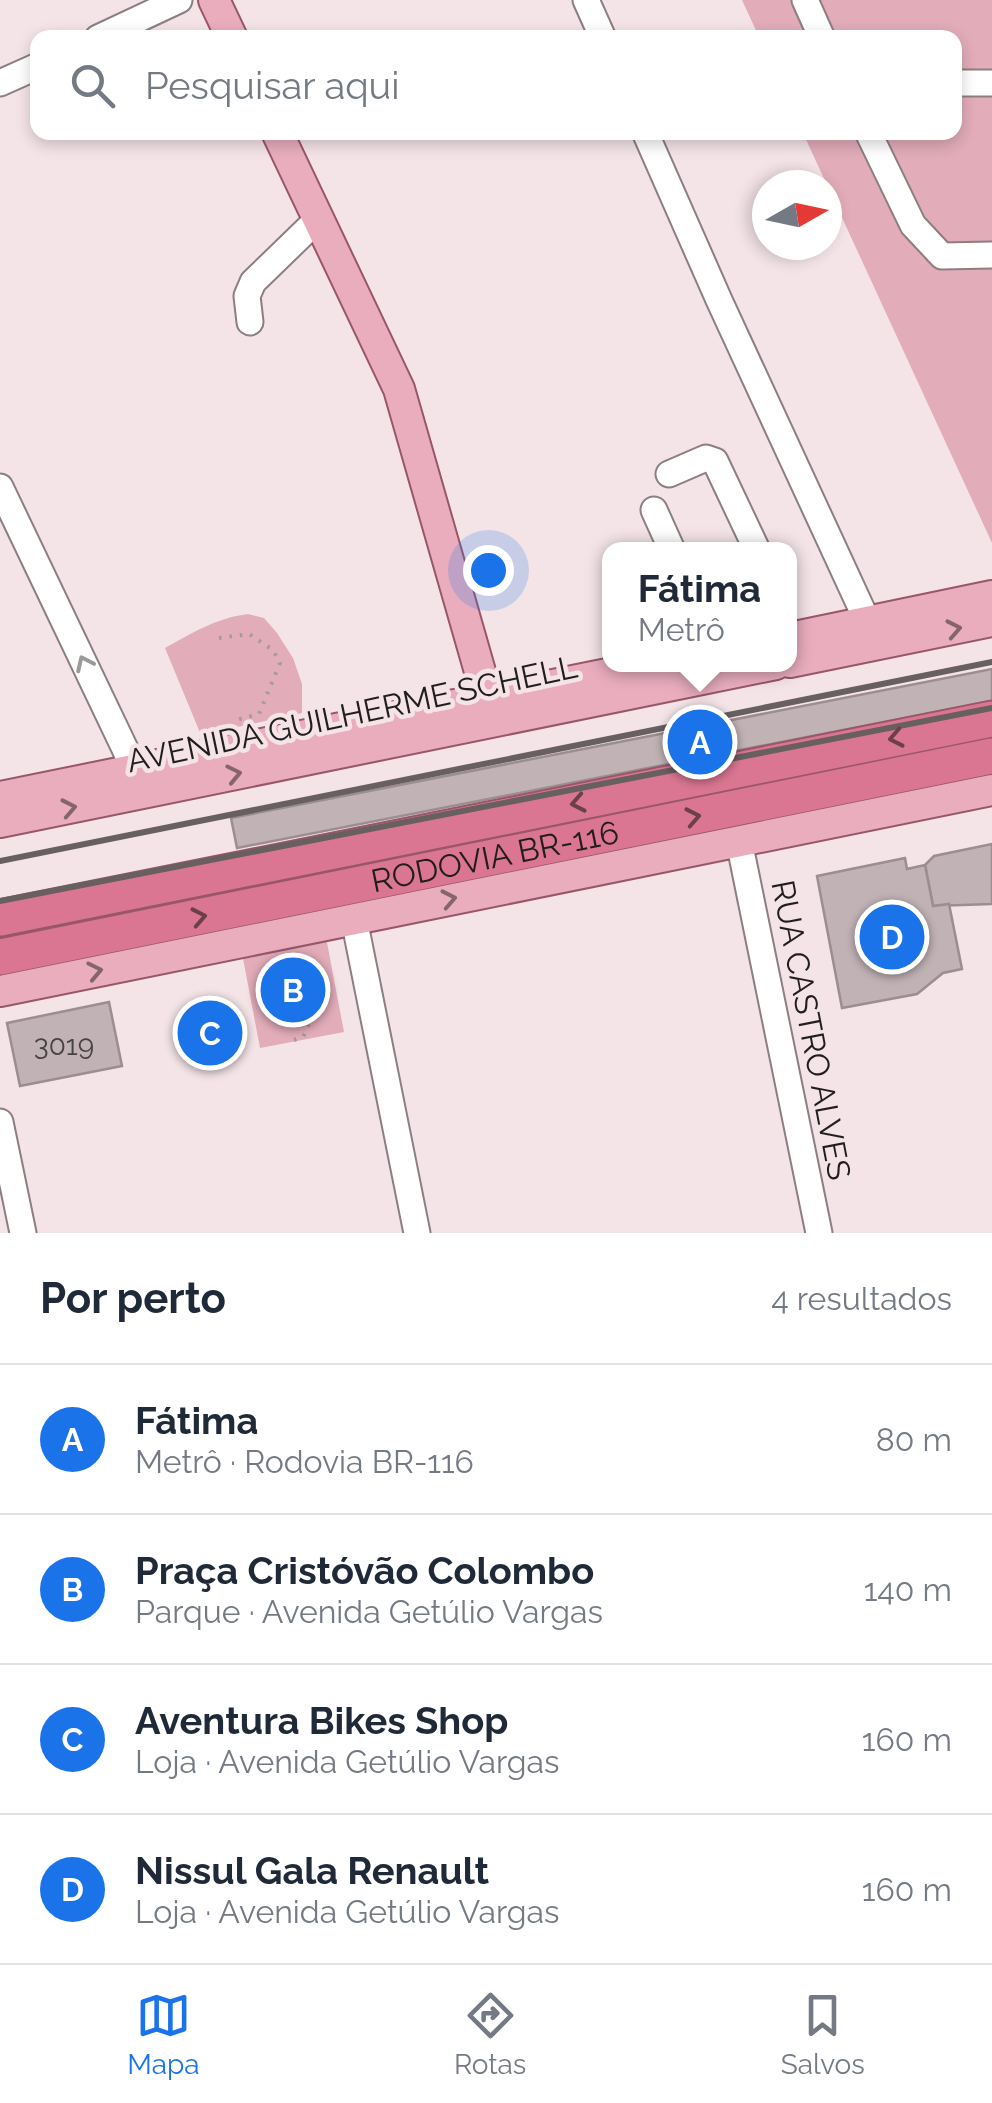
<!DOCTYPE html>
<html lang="pt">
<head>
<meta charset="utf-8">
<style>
	body { margin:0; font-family:Raleway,sans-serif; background:#f2f2f3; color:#1f2937 }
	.compass { position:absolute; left:752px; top:170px; width:90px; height:90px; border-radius:50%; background:#fff; box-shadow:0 5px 15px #0003; rotate:81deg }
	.you { position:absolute; left:488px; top:570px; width:35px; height:35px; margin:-25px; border:8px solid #fff; border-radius:50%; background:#1a73e8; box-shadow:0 0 0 15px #1a73e833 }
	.badge { display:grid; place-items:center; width:65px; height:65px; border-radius:50%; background:#1a73e8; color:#fff; font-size:32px; font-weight:700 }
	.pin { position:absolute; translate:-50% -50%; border:5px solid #fff; box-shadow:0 2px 10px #0006 }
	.popup { position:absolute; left:602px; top:542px; width:195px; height:130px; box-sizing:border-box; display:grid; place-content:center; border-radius:20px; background:#fff; filter:drop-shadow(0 2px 8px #0005); font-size:32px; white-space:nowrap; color:#747a83 }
	.popup b { font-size:38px; color:#1f2937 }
	.popup::after { content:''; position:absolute; left:50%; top:100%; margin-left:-20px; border:20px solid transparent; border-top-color:#fff }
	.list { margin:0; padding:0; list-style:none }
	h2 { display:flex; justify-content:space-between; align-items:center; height:130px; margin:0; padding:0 40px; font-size:42px }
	h2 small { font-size:32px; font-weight:400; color:#747a83 }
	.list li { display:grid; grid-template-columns:65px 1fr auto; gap:30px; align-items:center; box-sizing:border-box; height:150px; padding:0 40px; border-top:2px solid #e0e1e3 }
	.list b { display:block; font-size:38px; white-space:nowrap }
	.list p { margin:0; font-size:32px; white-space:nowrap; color:#747a83 }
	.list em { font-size:32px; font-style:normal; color:#747a83 }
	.icon { flex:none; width:55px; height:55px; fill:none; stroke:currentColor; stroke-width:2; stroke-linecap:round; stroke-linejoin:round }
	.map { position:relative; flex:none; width:992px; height:1233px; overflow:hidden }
	.search { position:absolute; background:#fff; box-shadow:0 5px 15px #0003; left:30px; right:30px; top:30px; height:110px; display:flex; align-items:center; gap:25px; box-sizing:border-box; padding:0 35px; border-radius:20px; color:#747a83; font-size:38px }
	.sheet { height:730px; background:#fff }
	nav { display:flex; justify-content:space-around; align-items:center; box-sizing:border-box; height:140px; border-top:2px solid #e0e1e3; background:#fff; font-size:28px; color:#747a83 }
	nav a { display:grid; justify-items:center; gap:5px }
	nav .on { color:#1a73e8 }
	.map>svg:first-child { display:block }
	.green { fill:#e2acb9 }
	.building { fill:#c1b2b5; stroke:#9b8d90; stroke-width:2.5 }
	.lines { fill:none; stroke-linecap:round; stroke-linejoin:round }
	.minor-casing { stroke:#8c7e81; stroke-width:29 }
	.major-casing { stroke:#995669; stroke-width:34 }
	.highway-casing { stroke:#995669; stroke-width:39 }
	.path { stroke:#a4999b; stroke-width:4; stroke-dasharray:2.5 8; stroke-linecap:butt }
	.minor { stroke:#fff; stroke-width:25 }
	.major { stroke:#e9adbe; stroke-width:30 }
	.highway { stroke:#da7692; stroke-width:35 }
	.rail { stroke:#685f61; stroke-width:6 }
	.oneway { stroke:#85646e }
	.oneway2 { stroke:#9b9999 }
	.oneway3 { stroke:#6b404c }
	.labels { text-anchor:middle; stroke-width:9; stroke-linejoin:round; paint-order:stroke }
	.number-label { font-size:28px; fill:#494243 }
	.street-label { font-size:32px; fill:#211c1d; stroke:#f4e4e8 }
</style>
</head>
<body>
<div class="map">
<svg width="992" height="1233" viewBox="0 0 992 1233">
	<rect width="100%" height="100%" fill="#f4e4e8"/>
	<g class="green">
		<path d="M742,0H992V543L803,133L954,132V38L759,37Z"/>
		<path d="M248,614L264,618L277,633L293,658L302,684V713L201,735L165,648C192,633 216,618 248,614Z"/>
		<path d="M325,932L344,1032L260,1048L241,948Z"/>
	</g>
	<g class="building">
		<path d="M992,669V701L237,848L231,818Z"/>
		<path d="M992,844V904L933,906L925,865L934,856Z"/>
		<path d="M905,858L907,869L925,865L933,906L949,904L962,969L943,973L917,994L842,1008L817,876Z"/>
		<path d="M109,1002L122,1066L20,1086L7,1023Z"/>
	</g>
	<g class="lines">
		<defs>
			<g id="minor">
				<path d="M586,0L603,38"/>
				<path d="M805,0L822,38"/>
				<path d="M98,38L179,0"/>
				<path d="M0,83L38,66"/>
				<path d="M954,83H992"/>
				<path d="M645,132L719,300L876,640"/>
				<path d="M868,132L913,225L942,256L992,255"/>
				<path d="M250,322L247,296L253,282L318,219"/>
				<path d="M669,474L706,458L715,461L757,550"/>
				<path d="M0,487L126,751L137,789"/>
				<path d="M654,510L672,550"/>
				<path d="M739,841L819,1233"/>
				<path d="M354,919L417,1233"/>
				<path d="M0,1122L23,1233"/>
			</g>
			<g id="major">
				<path d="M214,0L232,38"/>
				<path d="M277,132L399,389L493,717"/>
				<path d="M790,638L992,596"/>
				<path d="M790,662L992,621"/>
				<path d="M0,797L657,664"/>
				<path d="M0,822L776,664"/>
				<path d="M0,991L992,790"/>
			</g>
			<g id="highway">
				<path d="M0,918L992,719"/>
				<path id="s1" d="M0,957L992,756"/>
			</g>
		</defs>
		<use href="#minor" class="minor-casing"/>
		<use href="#major" class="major-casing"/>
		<use href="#highway" class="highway-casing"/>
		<g class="path">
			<path d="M219,638L249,634L273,650L280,663L259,714L236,720"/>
			<path d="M294,1040L303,1037L312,1017L300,954"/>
		</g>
		<use href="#minor" class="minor"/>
		<use href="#major" class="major"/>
		<use href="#highway" class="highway"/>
		<g class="rail">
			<path d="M0,861L992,662"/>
			<path d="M0,901L992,708"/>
		</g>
	</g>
	<defs><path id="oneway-chevron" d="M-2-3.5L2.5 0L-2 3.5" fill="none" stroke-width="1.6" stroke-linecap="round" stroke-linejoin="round" transform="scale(2.5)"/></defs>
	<g class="oneway">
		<use href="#oneway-chevron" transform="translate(954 629) rotate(-11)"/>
		<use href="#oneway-chevron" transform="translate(234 774) rotate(-12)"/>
		<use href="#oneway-chevron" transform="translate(69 808) rotate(-11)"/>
		<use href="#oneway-chevron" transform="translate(449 899) rotate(-11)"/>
		<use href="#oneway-chevron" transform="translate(95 971) rotate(-12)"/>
	</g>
	<use class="oneway2" href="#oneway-chevron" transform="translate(84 663) rotate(-115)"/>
	<g class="oneway3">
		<use href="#oneway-chevron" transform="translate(896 738) rotate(169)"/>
		<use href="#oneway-chevron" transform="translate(578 803) rotate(169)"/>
		<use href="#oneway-chevron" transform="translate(693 817) rotate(-11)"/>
		<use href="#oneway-chevron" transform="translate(199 917) rotate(-11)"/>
	</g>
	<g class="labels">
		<g class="number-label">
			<text x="64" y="1055">3019</text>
		</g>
		<g class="street-label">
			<text transform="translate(352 714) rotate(-12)" y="11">AVENIDA GUILHERME SCHELL</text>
			<text dy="11" stroke="none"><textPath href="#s1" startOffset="505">RODOVIA BR-116</textPath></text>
			<text transform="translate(811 1030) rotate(79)" y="11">RUA CASTRO ALVES</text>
		</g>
	</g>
</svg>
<svg class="compass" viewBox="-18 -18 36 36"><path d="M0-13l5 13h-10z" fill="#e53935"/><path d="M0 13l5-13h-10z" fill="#747a83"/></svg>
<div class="you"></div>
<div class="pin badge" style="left:700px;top:742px">A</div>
<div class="popup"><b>Fátima</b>Metrô</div>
<div class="pin badge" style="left:293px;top:990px">B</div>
<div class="pin badge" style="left:210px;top:1033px">C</div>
<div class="pin badge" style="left:892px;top:937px">D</div>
<div class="search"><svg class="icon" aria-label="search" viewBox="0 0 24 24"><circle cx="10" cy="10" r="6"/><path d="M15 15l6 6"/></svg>Pesquisar aqui</div>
</div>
<section class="sheet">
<h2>Por perto<small>4 resultados</small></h2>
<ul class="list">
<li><span class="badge">A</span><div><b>Fátima</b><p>Metrô · Rodovia BR-116</p></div><em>80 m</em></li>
<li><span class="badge">B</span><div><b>Praça Cristóvão Colombo</b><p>Parque · Avenida Getúlio Vargas</p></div><em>140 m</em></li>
<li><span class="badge">C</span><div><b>Aventura Bikes Shop</b><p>Loja · Avenida Getúlio Vargas</p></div><em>160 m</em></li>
<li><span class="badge">D</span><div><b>Nissul Gala Renault</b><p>Loja · Avenida Getúlio Vargas</p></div><em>160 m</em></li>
</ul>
</section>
<nav>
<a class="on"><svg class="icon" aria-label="map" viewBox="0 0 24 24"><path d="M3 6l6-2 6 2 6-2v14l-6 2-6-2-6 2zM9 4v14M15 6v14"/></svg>Mapa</a>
<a><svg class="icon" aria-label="directions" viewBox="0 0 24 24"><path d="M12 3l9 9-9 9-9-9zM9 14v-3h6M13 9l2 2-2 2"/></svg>Rotas</a>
<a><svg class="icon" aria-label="saved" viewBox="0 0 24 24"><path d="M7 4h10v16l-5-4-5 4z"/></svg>Salvos</a>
</nav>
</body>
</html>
